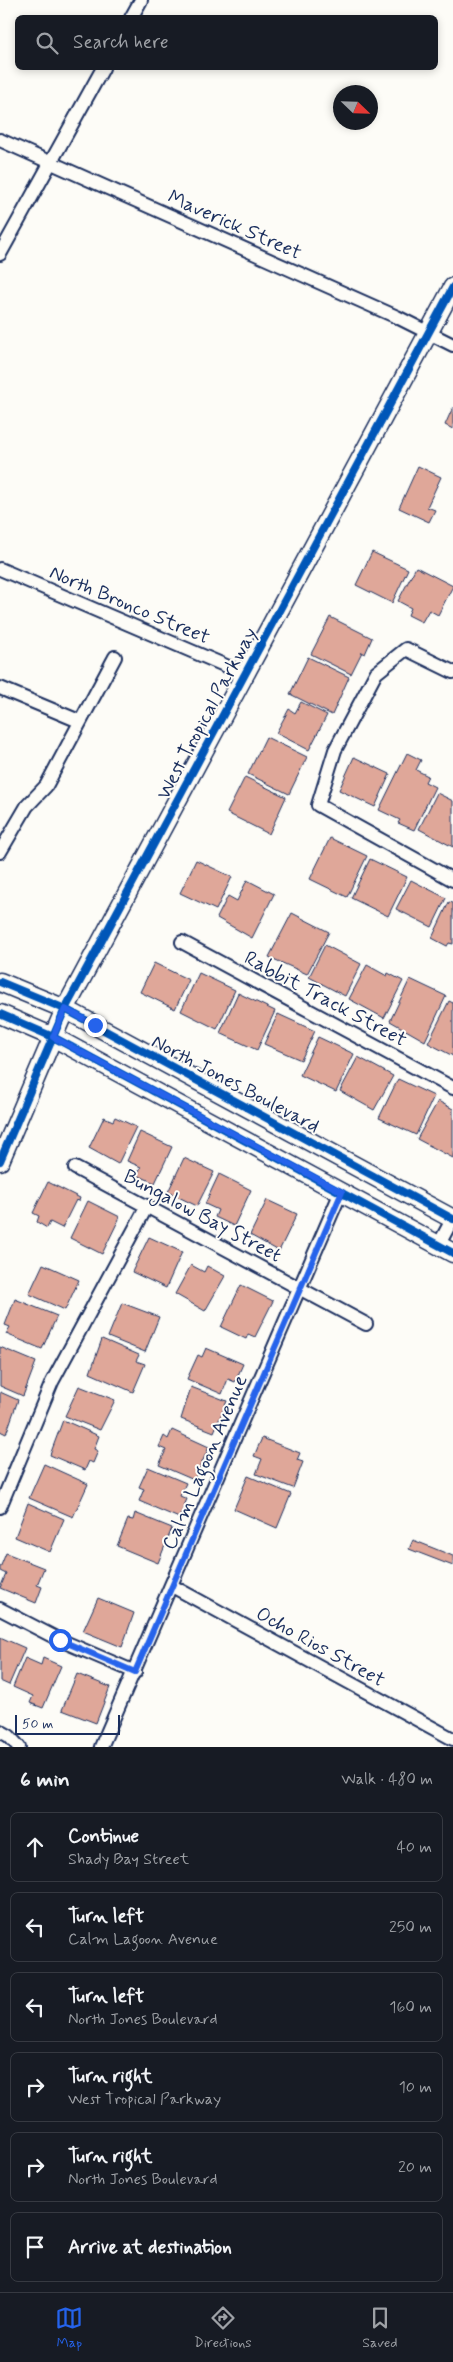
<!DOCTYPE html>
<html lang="en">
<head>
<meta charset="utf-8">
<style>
	body { margin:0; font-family:Mynerve,sans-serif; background:#20242c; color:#f1f3f6 }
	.compass { position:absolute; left:333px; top:85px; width:45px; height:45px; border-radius:50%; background:#171b24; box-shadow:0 2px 8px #0003; rotate:113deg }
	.scale { position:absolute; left:15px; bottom:12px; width:105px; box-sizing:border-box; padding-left:5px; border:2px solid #1b2f5e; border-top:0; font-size:14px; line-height:18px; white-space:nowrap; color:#1b2f5e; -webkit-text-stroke:4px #fdfcf7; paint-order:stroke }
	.stop { position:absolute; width:15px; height:15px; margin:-11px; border:4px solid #2563eb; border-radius:50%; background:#fff }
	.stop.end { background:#2563eb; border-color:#fff; box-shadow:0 1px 5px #0008 }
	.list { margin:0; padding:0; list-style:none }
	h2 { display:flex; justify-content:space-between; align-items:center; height:65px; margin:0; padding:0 20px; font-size:21px }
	h2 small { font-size:16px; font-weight:400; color:#9ea1a6 }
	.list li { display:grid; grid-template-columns:32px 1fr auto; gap:15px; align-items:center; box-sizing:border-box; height:70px; margin:0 10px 10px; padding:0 10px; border:1px solid #363941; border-radius:8px }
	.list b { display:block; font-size:19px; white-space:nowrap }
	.list p { margin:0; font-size:16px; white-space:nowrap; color:#9ea1a6 }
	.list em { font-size:16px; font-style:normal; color:#9ea1a6 }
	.icon { flex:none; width:28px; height:28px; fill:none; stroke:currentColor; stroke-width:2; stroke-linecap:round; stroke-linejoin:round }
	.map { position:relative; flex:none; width:453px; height:1747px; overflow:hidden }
	.search { position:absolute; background:#171b24; box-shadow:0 2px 8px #0003; left:15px; right:15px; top:15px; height:55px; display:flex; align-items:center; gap:12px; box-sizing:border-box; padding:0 18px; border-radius:8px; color:#9ea1a6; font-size:19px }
	.sheet { height:545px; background:#171b24 }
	nav { display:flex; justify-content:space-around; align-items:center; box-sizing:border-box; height:70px; border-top:1px solid #363941; background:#171b24; font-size:14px; color:#9ea1a6 }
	nav a { display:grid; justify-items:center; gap:2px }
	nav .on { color:#2563eb }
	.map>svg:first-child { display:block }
	.building { fill:#dfa799; stroke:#1b2f5e }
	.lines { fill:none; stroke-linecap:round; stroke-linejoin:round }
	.street-casing { stroke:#1b2f5e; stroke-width:16 }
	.secondary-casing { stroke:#1b2f5e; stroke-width:21 }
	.street { stroke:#fdfcf7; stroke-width:12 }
	.secondary { stroke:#fdfcf7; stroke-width:18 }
	.cycleway-casing { stroke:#fdfcf7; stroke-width:11 }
	.cycleway { stroke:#0057b8; stroke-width:8 }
	.route { stroke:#2563eb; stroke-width:6 }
	.labels { text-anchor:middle; stroke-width:4; stroke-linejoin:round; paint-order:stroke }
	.street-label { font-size:20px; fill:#1b2f5e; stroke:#fdfcf7 }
</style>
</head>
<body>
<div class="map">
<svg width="453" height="1747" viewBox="0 0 453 1747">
	<rect width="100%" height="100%" fill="#fdfcf7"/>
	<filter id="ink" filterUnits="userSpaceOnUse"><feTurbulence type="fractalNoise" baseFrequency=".02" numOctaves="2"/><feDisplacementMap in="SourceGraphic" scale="10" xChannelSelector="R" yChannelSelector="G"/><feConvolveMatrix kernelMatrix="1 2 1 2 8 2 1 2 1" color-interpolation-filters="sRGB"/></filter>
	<g filter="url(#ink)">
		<g class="building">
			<path d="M453,407V429L445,425Z"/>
			<path d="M418,466L441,477L427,507L435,510L429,522L399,508Z"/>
			<path d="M372,552L408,569L392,603L356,585Z"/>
			<path d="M416,567L453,586L438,615L429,610L422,622L408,615L411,608L398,601Z"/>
			<path d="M330,617L372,638L365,654L362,652L351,674L311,654Z"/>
			<path d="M308,657L349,677L332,715L290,694Z"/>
			<path d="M301,702L327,715L309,750L276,733L289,709L295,713Z"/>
			<path d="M266,737L307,757L289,794L248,774Z"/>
			<path d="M407,753L421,760L416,770L428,776L425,782L435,787L414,830L398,823L400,820L379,810Z"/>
			<path d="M354,757L390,774L375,807L339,790Z"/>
			<path d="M245,777L286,797L269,834L227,813Z"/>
			<path d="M437,793L453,801V847L419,829Z"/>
			<path d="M330,838L367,856L347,897L310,879Z"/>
			<path d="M370,859L407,877L388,916L351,898Z"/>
			<path d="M196,860L232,877L216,910L180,893Z"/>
			<path d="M247,880L274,894L252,938L217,918L228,896L237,901Z"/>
			<path d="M411,880L446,898L432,927L396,909Z"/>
			<path d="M449,902L453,903V944L449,943L447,946L432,938Z"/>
			<path d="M292,913L329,932L307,974L269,957Z"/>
			<path d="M325,945L361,964L345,996L309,977Z"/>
			<path d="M154,963L189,980L175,1009L140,992Z"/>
			<path d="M367,965L387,976L388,973L403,981L384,1018L349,999Z"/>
			<path d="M199,973L235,990L217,1029L181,1011Z"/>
			<path d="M410,979L446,996L425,1041L390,1021Z"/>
			<path d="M238,993L275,1011L257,1050L220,1033Z"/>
			<path d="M449,1001L453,1003V1056L428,1043Z"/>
			<path d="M278,1014L315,1031L301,1060L264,1044Z"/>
			<path d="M318,1037L354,1054L336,1092L300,1075Z"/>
			<path d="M358,1057L393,1076L374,1110L340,1091Z"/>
			<path d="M398,1079L434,1096L416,1135L379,1118Z"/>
			<path d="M438,1101L453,1109V1158L417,1139Z"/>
			<path d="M104,1117L113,1121L115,1117L136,1127L118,1164L89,1148Z"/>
			<path d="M140,1132L172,1147L155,1183L137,1175L141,1167L127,1161Z"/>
			<path d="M184,1158L214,1172L197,1206L168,1192Z"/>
			<path d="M219,1174L251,1190L234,1226L215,1217L218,1210L205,1204Z"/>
			<path d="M48,1182L80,1198L79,1201L76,1200L62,1228L50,1222L47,1228L37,1222L39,1216L33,1213Z"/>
			<path d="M267,1200L297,1214L279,1251L250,1235Z"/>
			<path d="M88,1201L120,1217L102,1254L70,1238Z"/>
			<path d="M149,1237L182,1252L166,1288L132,1272Z"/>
			<path d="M43,1264L79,1280L65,1310L29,1294Z"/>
			<path d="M191,1265L204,1272L207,1266L225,1276L205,1311L175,1294Z"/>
			<path d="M241,1285L273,1301L255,1337L248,1334L246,1339L221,1327Z"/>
			<path d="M15,1299L57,1316L42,1349L6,1334L10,1327L5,1325Z"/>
			<path d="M122,1303L159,1317L145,1352L108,1337Z"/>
			<path d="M102,1339L139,1355L136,1361L145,1364L133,1392L90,1373Z"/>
			<path d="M0,1347L36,1362L23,1396L0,1386Z"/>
			<path d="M206,1348L243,1364L235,1382L228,1379L222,1394L187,1379L198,1355L202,1357Z"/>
			<path d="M79,1386L115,1400L100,1430L65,1416Z"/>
			<path d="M191,1387L227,1401L214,1432L181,1419Z"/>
			<path d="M0,1392L18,1400L6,1434L0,1431Z"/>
			<path d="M63,1420L99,1436L94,1449L98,1451L93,1463L89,1461L85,1470L50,1455Z"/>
			<path d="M172,1430L209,1447L194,1480L159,1465L166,1450L159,1447L164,1436L168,1439Z"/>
			<path d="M262,1438L300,1453L297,1460L303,1462L293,1488L256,1474L262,1459L254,1456Z"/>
			<path d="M44,1464L88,1484L73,1517L29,1498Z"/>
			<path d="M148,1467L186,1483L180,1496L187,1499L179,1518L139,1501L144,1489L139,1487Z"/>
			<path d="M248,1476L291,1494L277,1528L234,1509Z"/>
			<path d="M28,1503L64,1519L50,1552L15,1537Z"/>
			<path d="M135,1513L172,1528L158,1563L117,1546L128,1519L133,1520Z"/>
			<path d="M413,1540L453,1556V1566L409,1549Z"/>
			<path d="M6,1553L44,1568L37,1585L42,1587L36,1603L0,1588L6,1574L0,1571V1568Z"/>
			<path d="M98,1598L134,1613L122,1647L83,1631Z"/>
			<path d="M0,1637L25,1648L9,1685L0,1681Z"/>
			<path d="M25,1658L41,1665L43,1658L61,1666L43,1708L30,1703L33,1696L13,1687Z"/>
			<path d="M77,1674L110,1687L96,1723L62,1710Z"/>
		</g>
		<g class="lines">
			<defs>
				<g id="street">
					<path d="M131,18L141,0"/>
					<path d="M0,140L397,317L453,345"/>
					<path d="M0,254L103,68"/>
					<path d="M0,569L245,674"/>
					<path d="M453,672L406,649L376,673L335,750L318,805L453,880"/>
					<path d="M0,688L79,721"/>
					<path d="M0,852L27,806L46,786L115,657"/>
					<path d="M182,942L453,1088"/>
					<path d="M75,1168L366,1324"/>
					<path d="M438,1246L453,1218"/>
					<path d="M0,1507L52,1382L147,1206"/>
					<path d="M172,1586L453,1739"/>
					<path d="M0,1609L60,1640L135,1672"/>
					<path d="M0,1731L9,1736L19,1747"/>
					<path d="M101,1747L341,1192"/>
				</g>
				<g id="secondary">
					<path d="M0,982L65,1009L453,1219"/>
					<path d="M0,1014L53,1037L453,1253"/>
					<path d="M0,1161L65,1009L453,287"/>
				</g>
			</defs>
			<use href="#street" class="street-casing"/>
			<use href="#secondary" class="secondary-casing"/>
			<use href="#street" class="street"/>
			<use href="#secondary" class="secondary"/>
			<defs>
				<g id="cycleway">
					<path d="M0,982L65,1009L453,1219"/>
					<path d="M0,1014L53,1037L453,1253"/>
					<path d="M0,1161L65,1009L453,287"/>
				</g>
			</defs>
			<use href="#cycleway" class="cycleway-casing"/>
			<use href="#cycleway" class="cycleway"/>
		</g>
	</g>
	<g class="lines" filter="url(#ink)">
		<path class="route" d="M60,1640L135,1672L342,1192L53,1037L65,1009L95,1025"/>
	</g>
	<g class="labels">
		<g class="street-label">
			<text transform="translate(235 224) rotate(24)" y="7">Maverick Street</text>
			<text transform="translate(130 604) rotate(23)" y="7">North Bronco Street</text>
			<text transform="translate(206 713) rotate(-62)" y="7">West Tropical Parkway</text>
			<text transform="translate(326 998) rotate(28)" y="7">Rabbit Track Street</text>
			<text transform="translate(236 1083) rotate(28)" y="7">North Jones Boulevard</text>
			<text transform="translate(203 1215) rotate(28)" y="7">Bungalow Bay Street</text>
			<text transform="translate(204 1462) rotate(-67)" y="7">Calm Lagoon Avenue</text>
			<text transform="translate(321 1646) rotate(29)" y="7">Ocho Rios Street</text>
		</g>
	</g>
</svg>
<svg class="compass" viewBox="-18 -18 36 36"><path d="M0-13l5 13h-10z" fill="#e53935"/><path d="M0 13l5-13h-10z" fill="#9ea1a6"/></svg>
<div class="scale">50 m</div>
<div class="stop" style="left:60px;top:1640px"></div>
<div class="stop end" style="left:95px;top:1025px"></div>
<div class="search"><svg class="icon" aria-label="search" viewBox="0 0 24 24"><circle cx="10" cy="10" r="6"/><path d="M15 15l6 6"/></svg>Search here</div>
</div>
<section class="sheet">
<h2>6 min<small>Walk · 480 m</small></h2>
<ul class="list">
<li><svg class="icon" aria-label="ahead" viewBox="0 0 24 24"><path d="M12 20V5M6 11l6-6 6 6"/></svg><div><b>Continue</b><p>Shady Bay Street</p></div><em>40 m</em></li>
<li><svg class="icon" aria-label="left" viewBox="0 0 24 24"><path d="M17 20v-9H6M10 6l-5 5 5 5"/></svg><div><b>Turn left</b><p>Calm Lagoon Avenue</p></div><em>250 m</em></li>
<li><svg class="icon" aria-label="left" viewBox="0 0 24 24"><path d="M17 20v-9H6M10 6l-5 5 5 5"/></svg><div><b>Turn left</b><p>North Jones Boulevard</p></div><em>160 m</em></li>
<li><svg class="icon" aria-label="right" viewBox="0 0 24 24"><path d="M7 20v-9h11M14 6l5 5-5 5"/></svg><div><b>Turn right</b><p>West Tropical Parkway</p></div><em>10 m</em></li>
<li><svg class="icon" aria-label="right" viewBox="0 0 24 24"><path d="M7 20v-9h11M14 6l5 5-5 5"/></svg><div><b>Turn right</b><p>North Jones Boulevard</p></div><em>20 m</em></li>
<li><svg class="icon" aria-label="arrive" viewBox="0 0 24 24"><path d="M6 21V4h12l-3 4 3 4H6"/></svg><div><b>Arrive at destination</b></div></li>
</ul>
</section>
<nav>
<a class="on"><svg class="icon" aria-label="map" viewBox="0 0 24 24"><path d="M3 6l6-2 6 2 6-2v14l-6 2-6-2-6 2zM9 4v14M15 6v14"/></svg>Map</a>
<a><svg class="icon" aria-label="directions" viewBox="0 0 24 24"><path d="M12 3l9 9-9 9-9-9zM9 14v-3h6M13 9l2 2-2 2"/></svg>Directions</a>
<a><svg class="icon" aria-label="saved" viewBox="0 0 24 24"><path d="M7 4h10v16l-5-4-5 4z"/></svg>Saved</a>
</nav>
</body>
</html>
